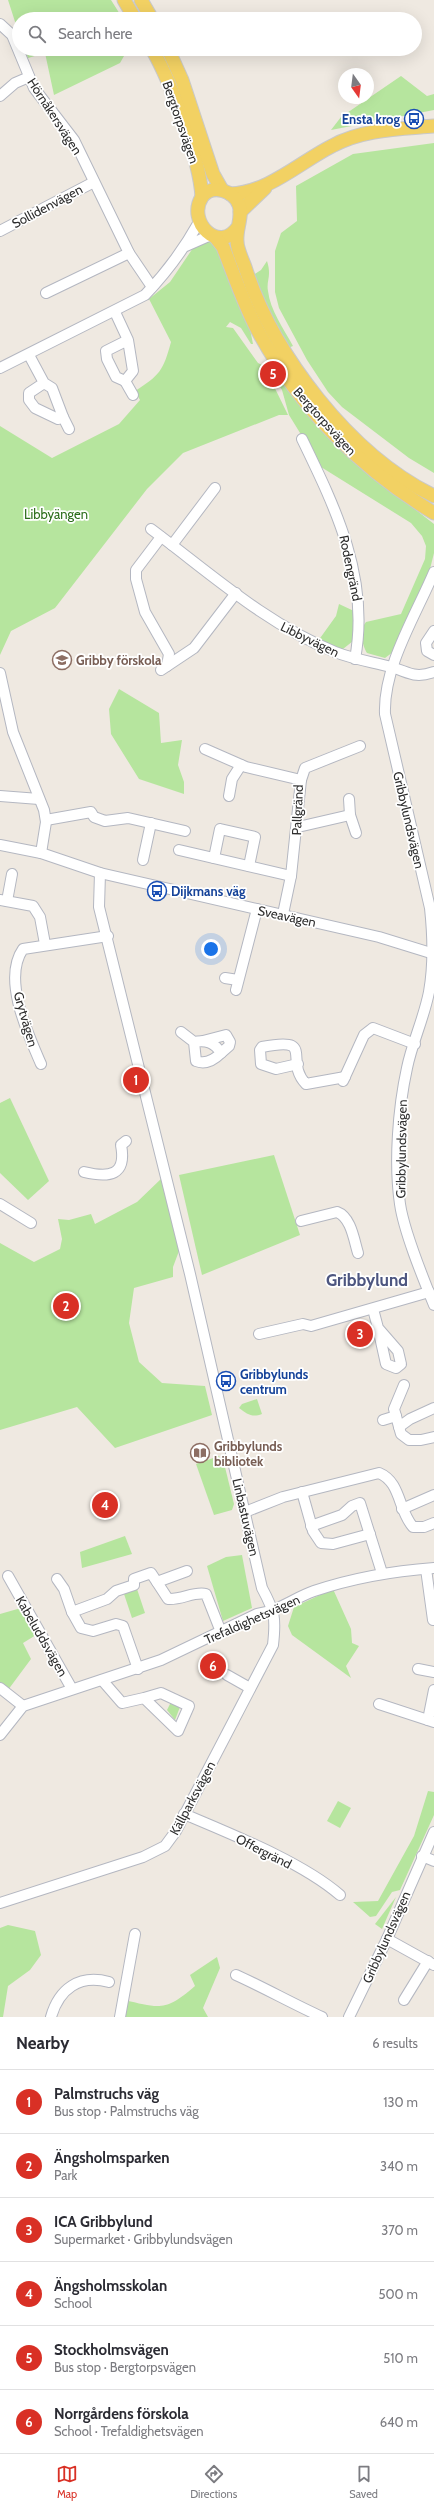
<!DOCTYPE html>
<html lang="en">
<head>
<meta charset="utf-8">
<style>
	body { margin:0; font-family:Cabin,sans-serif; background:#f7f7f7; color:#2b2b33 }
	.compass { position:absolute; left:338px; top:68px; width:36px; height:36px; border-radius:50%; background:#fff; box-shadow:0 4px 16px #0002; rotate:166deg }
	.you { position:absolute; left:211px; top:949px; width:14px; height:14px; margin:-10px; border:3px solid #fff; border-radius:50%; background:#1a73e8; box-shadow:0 0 0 6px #1a73e833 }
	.badge { display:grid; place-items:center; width:26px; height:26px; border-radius:50%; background:#d93025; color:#fff; font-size:13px; font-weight:700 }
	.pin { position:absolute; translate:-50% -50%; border:2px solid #fff; box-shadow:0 1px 4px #0006 }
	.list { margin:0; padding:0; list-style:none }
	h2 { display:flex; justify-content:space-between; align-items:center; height:52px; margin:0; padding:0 16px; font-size:17px }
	h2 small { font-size:13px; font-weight:400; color:#7c7c81 }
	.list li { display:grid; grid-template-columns:26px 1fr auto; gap:12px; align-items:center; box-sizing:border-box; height:64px; padding:0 16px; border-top:1px solid #e1e1e2 }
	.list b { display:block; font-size:15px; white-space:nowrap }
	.list p { margin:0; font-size:13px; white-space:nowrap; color:#7c7c81 }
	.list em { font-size:13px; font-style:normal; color:#7c7c81 }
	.icon { flex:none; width:22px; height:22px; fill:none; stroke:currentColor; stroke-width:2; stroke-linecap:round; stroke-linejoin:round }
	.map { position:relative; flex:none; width:434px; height:2017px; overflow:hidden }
	.search { position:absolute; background:#fff; box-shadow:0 4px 16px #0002; left:12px; right:12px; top:12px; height:44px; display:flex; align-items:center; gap:10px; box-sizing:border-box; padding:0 14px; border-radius:22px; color:#7c7c81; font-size:15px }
	.sheet { height:436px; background:#fff }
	nav { display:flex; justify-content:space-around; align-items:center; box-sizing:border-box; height:56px; border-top:1px solid #e1e1e2; background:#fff; font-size:11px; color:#7c7c81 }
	nav a { display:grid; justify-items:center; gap:2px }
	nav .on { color:#d93025 }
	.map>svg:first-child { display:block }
	.green { fill:#b6e59e }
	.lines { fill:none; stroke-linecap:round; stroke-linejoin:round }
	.minor-casing { stroke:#b4b7c1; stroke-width:12 }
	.major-casing { stroke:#c9c9c9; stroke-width:15 }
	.minor { stroke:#fff; stroke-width:10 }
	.major { stroke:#f2d163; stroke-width:13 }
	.labels { text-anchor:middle; stroke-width:3.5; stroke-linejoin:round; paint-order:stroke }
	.street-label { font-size:13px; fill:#2e2e2e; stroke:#fff }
	.transit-label { font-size:13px; font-weight:bold; fill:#164399; stroke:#fff; text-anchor:start }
	.park-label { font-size:13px; fill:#2c6e1b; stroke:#fff }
	.education-label { font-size:13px; font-weight:bold; fill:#785e54; stroke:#fff; text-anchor:start }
	.district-label { font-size:17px; font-weight:bold; fill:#4d5680; stroke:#fff }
</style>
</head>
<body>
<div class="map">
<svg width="434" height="2017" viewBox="0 0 434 2017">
	<rect width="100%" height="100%" fill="#efe9e1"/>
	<g class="green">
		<path d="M8,0H111L123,19H19V34Z"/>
		<path d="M25,49H128L120,63L54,95L45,53L28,58Z"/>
		<path d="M401,76L427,96L434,94V110L331,130L341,117Z"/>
		<path d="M434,143V473L409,458L342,407L328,392L307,360L279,308L275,292V251L281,233L297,221L296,186L353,154Z"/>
		<path d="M209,241L215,244L249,324L253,344H251L241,328L230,322L226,327L233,328L258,363L264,366L288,415H279L183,453L147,489L55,608L11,631L0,655V426L52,458L119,424L140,400L135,391C160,375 163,371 171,342L149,299L170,282L193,248Z"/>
		<path d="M267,261C272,277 266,280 268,291C270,310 284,329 293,346L288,348L258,291L253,275L261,270Z"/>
		<path d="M276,380L284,383L394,493L434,524V553L430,569L393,652L385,658L367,653C362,645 359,630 366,622L401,614L425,559L426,546L422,536L411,523L321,467L289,415L282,390Z"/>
		<path d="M339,604L354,611L353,641L343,649L318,641L336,616Z"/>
		<path d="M119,689L159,713L161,743L182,740L178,765L184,782V794L139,779L111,734L109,709Z"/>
		<path d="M10,1098L49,1181L28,1200L0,1173V1103Z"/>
		<path d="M274,1155L300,1235L202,1275L179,1175Z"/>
		<path d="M162,1178L179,1251L173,1267V1277L134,1288L129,1323L139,1362L162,1383L205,1386L212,1415L115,1448L77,1407L0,1430V1243L34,1262L60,1249L62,1239L58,1219L69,1220L91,1214L95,1224L137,1202Z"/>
		<path d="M257,1399L262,1414C252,1418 247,1414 239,1408L242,1404Z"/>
		<path d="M219,1456L224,1463L234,1504L232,1510L214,1515L196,1464Z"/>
		<path d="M125,1536L132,1554L82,1568L80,1552Z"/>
		<path d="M242,1555L252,1608L223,1621L207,1566L226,1557Z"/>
		<path d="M136,1586L145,1613L132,1618L123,1591Z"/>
		<path d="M333,1589L351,1629L352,1643L359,1646L346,1666L351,1678L292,1635L288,1626L294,1607Z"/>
		<path d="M21,1608L36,1635L23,1643L31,1659L8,1690L0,1684V1614Z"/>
		<path d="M171,1702L180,1707L175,1720L167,1710Z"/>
		<path d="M428,1791L434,1792V1815L400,1890L392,1892L376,1916L370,1917L353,1902L378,1901L414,1836Z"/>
		<path d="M338,1801L351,1808L340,1828L327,1821Z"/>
		<path d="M396,1897L382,1929L375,1924Z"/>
		<path d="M8,1925L35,1931L41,1955L30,1970L8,1986L3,2017H0V1928Z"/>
		<path d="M217,1957L220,1968L203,2008L208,2017H122L124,2000C160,2008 165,2012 195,1986L190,1975Z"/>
	</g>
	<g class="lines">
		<defs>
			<g id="minor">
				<path d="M0,24L12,35L34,88L74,140L129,253L152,287"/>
				<path d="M0,96L15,83L29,77"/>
				<path d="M0,231L94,182"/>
				<path d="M186,246L211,235"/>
				<path d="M46,293L129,253"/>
				<path d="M115,312L128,340L106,351L107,359L116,377L125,381L133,371L128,340"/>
				<path d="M29,355L44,383L52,388L63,417L58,419L35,408L29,400V393L44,383"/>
				<path d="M0,368L145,295C167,272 184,249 199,222"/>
				<path d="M125,381L133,395"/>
				<path d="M63,417L69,429"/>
				<path d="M302,439C336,509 370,579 355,659"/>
				<path d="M151,529C210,573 266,624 335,652C353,659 372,662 391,667C409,672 414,679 434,672"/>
				<path d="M161,537L136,570V579L145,612L169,654L167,666"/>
				<path d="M172,545L215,488"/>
				<path d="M434,572C416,615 383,667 385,714L430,908C433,936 434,964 429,992C424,1018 412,1043 407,1068C398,1109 394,1163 400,1204C404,1232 423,1278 434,1305"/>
				<path d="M434,631L426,643L427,651L434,655"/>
				<path d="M161,670L194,648L236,593"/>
				<path d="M0,673L13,732L44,810L46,822L41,853"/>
				<path d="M205,749L246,767L301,780L291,876L283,914"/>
				<path d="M301,780L305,768L360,746"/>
				<path d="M0,796L39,799"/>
				<path d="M229,796L232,779L241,765"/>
				<path d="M349,799L350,815L356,833"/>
				<path d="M46,820L91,812L94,817L105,821L128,818L185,831"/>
				<path d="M298,827L350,815"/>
				<path d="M0,845L41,853L100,873L379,937L434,954"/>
				<path d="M179,850L291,876"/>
				<path d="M214,858L220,829L255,837L249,866"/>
				<path d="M143,860L151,823"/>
				<path d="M0,900L33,906L40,917L45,944"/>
				<path d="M7,901L12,874"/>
				<path d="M225,978L238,980"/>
				<path d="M236,990L257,909"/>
				<path d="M181,1032L194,1042L196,1061C206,1065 214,1060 221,1053C214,1042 206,1040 194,1042"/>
				<path d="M203,1041L226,1035L230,1042L229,1046L221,1053"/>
				<path d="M41,1064C28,1034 2,979 23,949L108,936"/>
				<path d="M298,1064L276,1069L261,1064L260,1050L262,1047C317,1036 283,1060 306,1084L345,1077"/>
				<path d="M343,1081L364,1035L373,1028L415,1044"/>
				<path d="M84,1172C109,1178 127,1176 121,1145L126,1141"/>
				<path d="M0,1204L31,1223"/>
				<path d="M301,1221L337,1212C351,1217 354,1240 358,1253"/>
				<path d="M373,1309L378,1328L398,1351L401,1364L396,1368L386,1364L378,1328"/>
				<path d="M259,1334L303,1324L311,1326L429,1292"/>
				<path d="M404,1385L394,1409L401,1434L409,1440H421L434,1437"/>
				<path d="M383,1420L396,1416"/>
				<path d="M399,1427L410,1419L434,1408"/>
				<path d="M302,1492L313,1531L321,1543L333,1544L370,1534"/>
				<path d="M402,1509L434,1495"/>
				<path d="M245,1512L283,1497L379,1473C401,1482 398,1510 413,1527H424L434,1523"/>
				<path d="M311,1526L342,1515L352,1506L360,1503L382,1573"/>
				<path d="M426,1569L433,1620"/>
				<path d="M8,1576L72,1689"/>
				<path d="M57,1579L64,1589L72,1612L107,1599L116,1591L134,1585V1579L151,1573L168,1599C182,1600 194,1591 206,1594L221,1632"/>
				<path d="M157,1582L187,1571"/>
				<path d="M72,1612L81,1628L93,1631L116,1624L123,1626L138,1669"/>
				<path d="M418,1669L434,1672"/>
				<path d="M227,1675L250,1688"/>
				<path d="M102,1680L122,1703L144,1698L178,1731L189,1706L161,1693L144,1698"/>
				<path d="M0,1688L23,1706"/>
				<path d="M379,1704L434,1722"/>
				<path d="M428,1720L434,1690"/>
				<path d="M0,1735L23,1706L161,1660L257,1614C279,1611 294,1598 314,1591C353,1578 393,1571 434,1568"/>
				<path d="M184,1814C231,1834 302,1862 340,1895"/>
				<path d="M422,1856L434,1861"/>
				<path d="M0,1903L143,1857L165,1846L176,1831L273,1645C276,1618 275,1612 262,1588L190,1274L99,907L100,873"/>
				<path d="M387,1939L434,1965"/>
				<path d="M236,1975C265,1988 293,2004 322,2017"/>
				<path d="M404,2000L428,1961"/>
				<path d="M51,2017C59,1989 79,1974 109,1982"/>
				<path d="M120,2017L135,1934"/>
				<path d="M349,2017L387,1939L434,1832"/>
			</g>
			<g id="major">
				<path d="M124,0L135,19"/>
				<path d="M141,0L152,19"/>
				<path d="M152,49C171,82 200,160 202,197"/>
				<path d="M168,49L182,80L213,174L222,190"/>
				<path d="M230,194C268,193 300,162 332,146C363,129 399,129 434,126"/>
				<path d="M240,212L265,188"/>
				<path d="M238,227C219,255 186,221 202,197C212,183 234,191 239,205C243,216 236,229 237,241C237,249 242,259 245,267C273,355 350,455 434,496"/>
				<path d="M216,238L223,247C234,275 244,305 258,331C299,407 361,469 434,513"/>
			</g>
		</defs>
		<use href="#minor" class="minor-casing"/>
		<use href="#major" class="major-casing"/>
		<use href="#minor" class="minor"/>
		<use href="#major" class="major"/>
	</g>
	<defs>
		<symbol id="bus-ring" viewBox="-11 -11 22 22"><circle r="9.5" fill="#fff" stroke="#1a4fb4" stroke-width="1.5"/><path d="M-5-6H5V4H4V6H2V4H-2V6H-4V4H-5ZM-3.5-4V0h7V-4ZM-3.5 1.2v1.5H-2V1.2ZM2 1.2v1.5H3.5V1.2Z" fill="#1a4fb4"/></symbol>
		<symbol id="school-ring" viewBox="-11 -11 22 22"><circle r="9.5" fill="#fff" stroke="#8d6e63" stroke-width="1.5"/><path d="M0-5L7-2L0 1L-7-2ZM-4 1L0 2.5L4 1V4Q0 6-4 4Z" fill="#8d6e63"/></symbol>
		<symbol id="library-ring" viewBox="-11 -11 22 22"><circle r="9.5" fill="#fff" stroke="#8d6e63" stroke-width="1.5"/><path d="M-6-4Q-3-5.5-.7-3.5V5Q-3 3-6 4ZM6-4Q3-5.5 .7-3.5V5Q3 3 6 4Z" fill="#8d6e63"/></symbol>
	</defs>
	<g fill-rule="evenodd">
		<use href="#bus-ring" x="403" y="108" width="22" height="22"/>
		<use href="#school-ring" x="51" y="649" width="22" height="22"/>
		<use href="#bus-ring" x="146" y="880" width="22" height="22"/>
		<use href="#bus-ring" x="215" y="1370" width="22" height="22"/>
		<use href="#library-ring" x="189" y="1442" width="22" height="22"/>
	</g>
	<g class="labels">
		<g class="street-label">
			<text transform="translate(55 116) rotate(57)" y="5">Hörnåkersvägen</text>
			<text transform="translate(181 122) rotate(71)" y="5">Bergtorpsvägen</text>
			<text transform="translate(47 206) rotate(-28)" y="5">Sollidenvägen</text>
			<text transform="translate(325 421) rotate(48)" y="5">Bergtorpsvägen</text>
			<text transform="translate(351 568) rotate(78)" y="5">Rodengränd</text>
			<text transform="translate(310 639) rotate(26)" y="5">Libbyvägen</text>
			<text transform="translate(297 810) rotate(-88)" y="5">Pallgränd</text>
			<text transform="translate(409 820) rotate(77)" y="5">Gribbylundsvägen</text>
			<text transform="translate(287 916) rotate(12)" y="5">Sveavägen</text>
			<text transform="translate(26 1019) rotate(74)" y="5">Grytvägen</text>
			<text transform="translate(401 1149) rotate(-89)" y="5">Gribbylundsvägen</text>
			<text transform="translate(246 1517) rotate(77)" y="5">Linbastuvägen</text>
			<text transform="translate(252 1619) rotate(-24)" y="5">Trefaldighetsvägen</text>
			<text transform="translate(42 1636) rotate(60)" y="5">Kabeluddsvägen</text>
			<text transform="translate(192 1798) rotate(-62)" y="5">Källparksvägen</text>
			<text transform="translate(264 1851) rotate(27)" y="5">Offergränd</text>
			<text transform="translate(386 1937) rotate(-66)" y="5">Gribbylundsvägen</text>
		</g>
		<g class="transit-label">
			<text x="400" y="124" text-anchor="end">Ensta krog</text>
			<text x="171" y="896">Dijkmans väg</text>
			<text x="240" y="1379">Gribbylunds<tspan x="240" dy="15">centrum</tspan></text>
		</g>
		<g class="park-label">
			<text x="56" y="519">Libbyängen</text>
		</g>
		<g class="education-label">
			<text x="76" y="665">Gribby förskola</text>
			<text x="214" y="1451">Gribbylunds<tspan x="214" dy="15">bibliotek</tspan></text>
		</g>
		<g class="district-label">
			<text x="367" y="1286">Gribbylund</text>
		</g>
	</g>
</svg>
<svg class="compass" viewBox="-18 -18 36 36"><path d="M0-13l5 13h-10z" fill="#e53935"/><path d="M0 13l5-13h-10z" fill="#7c7c81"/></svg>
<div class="you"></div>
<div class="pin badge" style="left:136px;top:1080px">1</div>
<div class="pin badge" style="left:66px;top:1306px">2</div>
<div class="pin badge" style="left:360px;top:1334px">3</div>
<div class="pin badge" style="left:105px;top:1505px">4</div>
<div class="pin badge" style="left:273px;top:374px">5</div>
<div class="pin badge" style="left:213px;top:1666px">6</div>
<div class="search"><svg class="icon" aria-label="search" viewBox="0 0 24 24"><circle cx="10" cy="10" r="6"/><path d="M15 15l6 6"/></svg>Search here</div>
</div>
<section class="sheet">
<h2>Nearby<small>6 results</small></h2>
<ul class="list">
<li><span class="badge">1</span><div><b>Palmstruchs väg</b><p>Bus stop · Palmstruchs väg</p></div><em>130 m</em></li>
<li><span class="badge">2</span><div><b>Ängsholmsparken</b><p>Park</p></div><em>340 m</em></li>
<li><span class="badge">3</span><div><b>ICA Gribbylund</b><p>Supermarket · Gribbylundsvägen</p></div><em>370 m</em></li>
<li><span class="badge">4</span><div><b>Ängsholmsskolan</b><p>School</p></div><em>500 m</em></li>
<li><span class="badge">5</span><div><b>Stockholmsvägen</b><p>Bus stop · Bergtorpsvägen</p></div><em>510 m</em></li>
<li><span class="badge">6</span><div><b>Norrgårdens förskola</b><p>School · Trefaldighetsvägen</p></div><em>640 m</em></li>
</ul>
</section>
<nav>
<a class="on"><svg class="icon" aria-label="map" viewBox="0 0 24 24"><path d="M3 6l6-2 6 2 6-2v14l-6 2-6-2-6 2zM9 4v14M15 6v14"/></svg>Map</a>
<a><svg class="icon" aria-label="directions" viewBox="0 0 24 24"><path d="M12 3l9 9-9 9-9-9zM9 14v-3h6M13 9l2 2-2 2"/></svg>Directions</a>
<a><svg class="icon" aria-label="saved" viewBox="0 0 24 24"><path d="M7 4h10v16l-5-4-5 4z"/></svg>Saved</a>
</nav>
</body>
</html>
